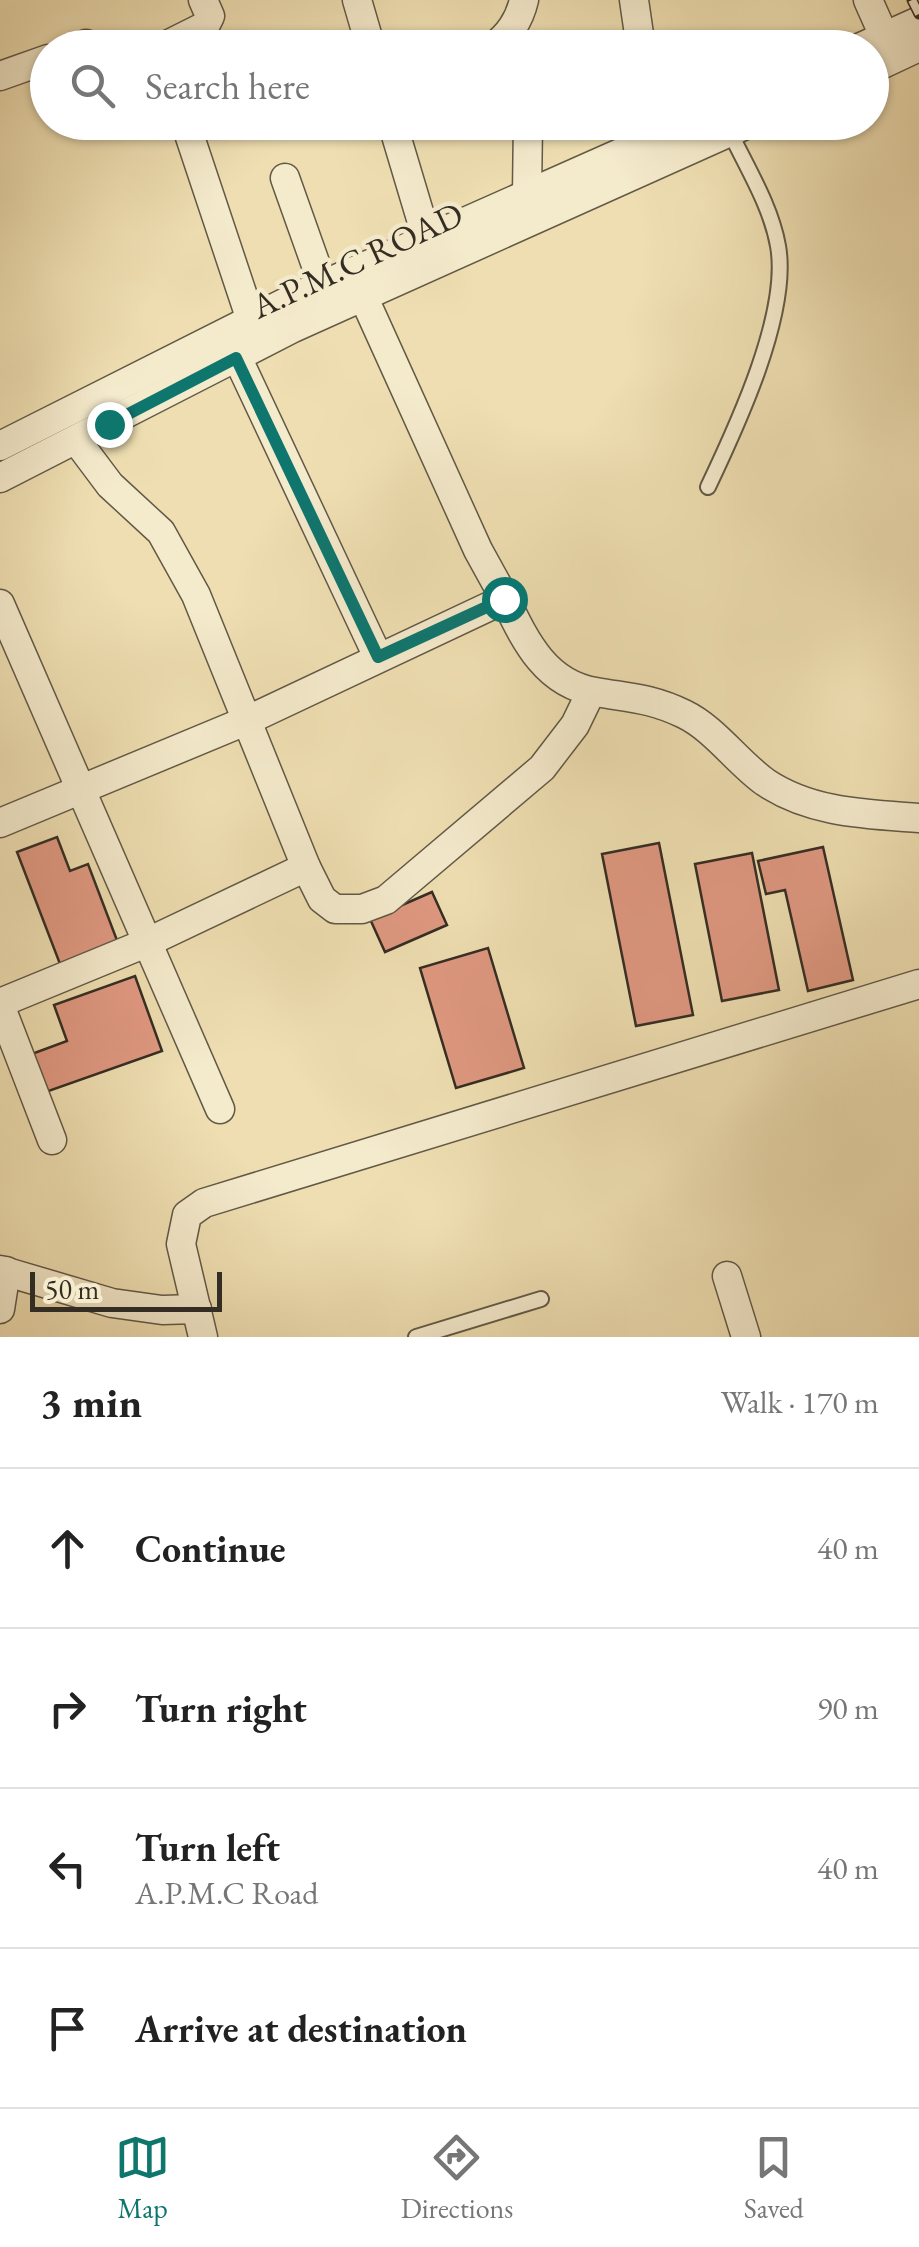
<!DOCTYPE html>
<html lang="en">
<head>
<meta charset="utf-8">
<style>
	body { margin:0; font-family:"EB Garamond",serif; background:#f6f6f6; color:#222 }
	.scale { position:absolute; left:30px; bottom:25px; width:192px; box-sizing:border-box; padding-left:10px; border:5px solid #342d23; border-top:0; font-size:28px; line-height:35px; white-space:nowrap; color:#342d23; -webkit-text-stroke:8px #f4eacc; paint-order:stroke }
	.stop { position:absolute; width:30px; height:30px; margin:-22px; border:8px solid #0f766e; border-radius:50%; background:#fff }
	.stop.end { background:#0f766e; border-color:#fff; box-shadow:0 2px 10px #0008 }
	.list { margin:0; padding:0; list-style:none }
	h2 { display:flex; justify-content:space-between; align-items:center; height:130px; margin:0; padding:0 40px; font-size:42px }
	h2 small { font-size:32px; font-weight:400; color:#767676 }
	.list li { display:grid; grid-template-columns:65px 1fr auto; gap:30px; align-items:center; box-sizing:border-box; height:160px; padding:0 40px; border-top:2px solid #e0e0e0 }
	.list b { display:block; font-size:38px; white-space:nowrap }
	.list p { margin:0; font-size:32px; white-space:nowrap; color:#767676 }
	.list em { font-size:32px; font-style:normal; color:#767676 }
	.icon { flex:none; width:55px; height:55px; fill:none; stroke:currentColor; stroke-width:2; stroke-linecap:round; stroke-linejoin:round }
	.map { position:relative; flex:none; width:919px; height:1337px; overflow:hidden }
	.search { position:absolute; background:#fff; box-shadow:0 2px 8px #0004; left:30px; right:30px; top:30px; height:110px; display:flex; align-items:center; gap:25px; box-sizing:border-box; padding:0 35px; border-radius:55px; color:#767676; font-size:38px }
	.sheet { height:770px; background:#fff }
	nav { display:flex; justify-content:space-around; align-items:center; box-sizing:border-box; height:140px; border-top:2px solid #e0e0e0; background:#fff; font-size:28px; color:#767676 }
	nav a { display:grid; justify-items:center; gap:5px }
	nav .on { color:#0f766e }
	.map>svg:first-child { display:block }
	.building { fill:#df9881; stroke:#342d23; stroke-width:2.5 }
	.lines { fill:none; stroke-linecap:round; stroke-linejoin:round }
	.lane-casing { stroke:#625946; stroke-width:18 }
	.street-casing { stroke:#625946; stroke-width:31 }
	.lane { stroke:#f4eacc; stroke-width:14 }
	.street { stroke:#f4eacc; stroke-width:28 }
	.rail-casing { stroke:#342d23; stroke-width:11 }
	.rail { stroke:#f4eacc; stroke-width:8; stroke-dasharray:22; stroke-linecap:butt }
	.route { stroke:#0f766e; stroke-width:12 }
	.labels { text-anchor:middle; stroke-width:9; stroke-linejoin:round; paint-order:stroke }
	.street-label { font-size:35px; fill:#342d23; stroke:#f4eacc }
</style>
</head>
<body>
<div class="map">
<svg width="919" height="1337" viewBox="0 0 919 1337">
	<rect width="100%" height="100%" fill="#eedeb1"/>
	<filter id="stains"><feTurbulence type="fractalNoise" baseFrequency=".002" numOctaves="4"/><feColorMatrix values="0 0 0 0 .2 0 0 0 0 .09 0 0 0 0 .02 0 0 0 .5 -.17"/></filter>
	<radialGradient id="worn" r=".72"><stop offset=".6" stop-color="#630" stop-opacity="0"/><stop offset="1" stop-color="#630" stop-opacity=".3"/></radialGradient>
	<g class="building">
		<path d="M57,837L70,871L88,864L118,943L60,964L17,852Z"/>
		<path d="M659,843L693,1015L636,1026L602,854Z"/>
		<path d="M823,847L853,980L808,991L785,890L766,894L758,861Z"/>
		<path d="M752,853L779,990L722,1001L695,864Z"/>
		<path d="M432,892L447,925L385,952L370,919Z"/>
		<path d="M488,948L524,1068L456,1088L420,968Z"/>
		<path d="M135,976L162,1051L43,1093L29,1055L67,1041L54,1005Z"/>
	</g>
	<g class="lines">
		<defs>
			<g id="lane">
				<path d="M708,487C737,426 790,313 778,246C771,206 747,168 730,132"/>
				<path d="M416,1337L541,1299"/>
			</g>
			<g id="street">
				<path d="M357,0L371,48"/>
				<path d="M634,0L641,48"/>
				<path d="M868,0L884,36"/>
				<path d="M77,48L86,44"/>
				<path d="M161,48L205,26L210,16L203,0"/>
				<path d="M492,48C509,35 519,21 524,0"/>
				<path d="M859,48L919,21"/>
				<path d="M872,69L919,47"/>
				<path d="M0,76L48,59"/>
				<path d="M185,122L251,320"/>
				<path d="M392,122L427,239"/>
				<path d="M285,178L323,285"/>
				<path d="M527,194L528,122"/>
				<path d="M363,296L478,550L505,599"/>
				<path d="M237,357L378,657"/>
				<path d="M77,441L110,485L161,532L196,595L306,867L322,899L335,909H362L386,900L542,768L575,725L591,692"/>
				<path d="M0,446L298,296L690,122"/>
				<path d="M0,478L293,328L752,122"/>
				<path d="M0,604L220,1109"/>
				<path d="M0,823L248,720L505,599C525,640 545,684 596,692C630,698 651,698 684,714C715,729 737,762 765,782C811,813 866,814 919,818"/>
				<path d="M0,1003L146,943L306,867"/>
				<path d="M0,1005L52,1140"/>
				<path d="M0,1270L112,1303L162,1310L197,1309"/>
				<path d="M727,1276L746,1337"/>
				<path d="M0,1309L6,1271"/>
				<path d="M203,1337L181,1244L187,1215L204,1203L919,984"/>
			</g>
		</defs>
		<use href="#lane" class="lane-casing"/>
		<use href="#street" class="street-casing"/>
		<use href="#lane" class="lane"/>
		<use href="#street" class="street"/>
		<defs>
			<path id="rail" d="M912,0L919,14"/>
		</defs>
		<use href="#rail" class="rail-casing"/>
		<use href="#rail" class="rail"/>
	</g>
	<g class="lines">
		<path class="route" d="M109,424L236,358L378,657L504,599"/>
	</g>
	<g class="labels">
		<g class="street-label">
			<text transform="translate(357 260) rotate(-25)" y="12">A.P.M.C ROAD</text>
		</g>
	</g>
	<rect width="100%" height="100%" filter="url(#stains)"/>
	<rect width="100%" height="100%" fill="url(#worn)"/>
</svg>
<div class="scale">50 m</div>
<div class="stop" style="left:504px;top:599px"></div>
<div class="stop end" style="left:109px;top:424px"></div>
<div class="search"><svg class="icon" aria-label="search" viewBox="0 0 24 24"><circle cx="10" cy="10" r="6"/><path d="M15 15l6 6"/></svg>Search here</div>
</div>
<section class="sheet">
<h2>3 min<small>Walk · 170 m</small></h2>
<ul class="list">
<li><svg class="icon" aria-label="ahead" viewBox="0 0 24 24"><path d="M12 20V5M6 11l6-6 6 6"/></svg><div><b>Continue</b></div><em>40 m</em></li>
<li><svg class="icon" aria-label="right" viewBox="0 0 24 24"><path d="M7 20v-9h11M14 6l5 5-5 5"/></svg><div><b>Turn right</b></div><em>90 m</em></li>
<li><svg class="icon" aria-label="left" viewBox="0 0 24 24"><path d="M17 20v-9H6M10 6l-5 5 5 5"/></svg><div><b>Turn left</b><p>A.P.M.C Road</p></div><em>40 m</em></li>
<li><svg class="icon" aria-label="arrive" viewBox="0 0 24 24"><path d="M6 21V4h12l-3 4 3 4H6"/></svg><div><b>Arrive at destination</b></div></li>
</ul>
</section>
<nav>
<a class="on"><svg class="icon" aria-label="map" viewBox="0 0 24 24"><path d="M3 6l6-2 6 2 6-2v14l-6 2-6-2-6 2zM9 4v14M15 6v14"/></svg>Map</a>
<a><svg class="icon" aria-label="directions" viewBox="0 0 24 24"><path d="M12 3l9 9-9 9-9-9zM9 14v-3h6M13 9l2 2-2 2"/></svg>Directions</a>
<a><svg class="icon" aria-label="saved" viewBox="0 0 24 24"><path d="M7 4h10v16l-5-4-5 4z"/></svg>Saved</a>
</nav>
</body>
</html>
